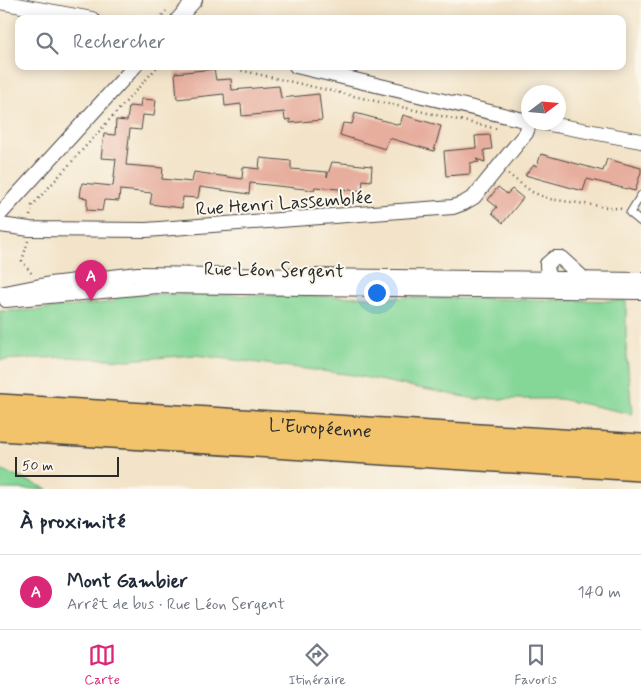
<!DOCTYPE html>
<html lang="fr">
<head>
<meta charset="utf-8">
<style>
	body { margin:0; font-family:Mynerve,sans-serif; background:#f6f6f7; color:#1f2937 }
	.compass { position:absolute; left:521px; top:85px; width:45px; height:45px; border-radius:50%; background:#fff; box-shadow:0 2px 12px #0003; rotate:74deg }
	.scale { position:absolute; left:15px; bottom:12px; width:104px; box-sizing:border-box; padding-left:5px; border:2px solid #2b2b2b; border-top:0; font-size:14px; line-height:18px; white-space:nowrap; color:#2b2b2b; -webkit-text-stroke:4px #fbf7ec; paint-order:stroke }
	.you { position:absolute; left:376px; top:292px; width:18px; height:18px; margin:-12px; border:4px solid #fff; border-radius:50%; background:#1a73e8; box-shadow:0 0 0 8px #1a73e833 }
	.badge { display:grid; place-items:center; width:32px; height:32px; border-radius:50%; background:#db2777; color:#fff; font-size:16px; font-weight:700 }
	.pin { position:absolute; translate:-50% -41px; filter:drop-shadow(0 1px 2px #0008) }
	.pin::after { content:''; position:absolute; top:26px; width:18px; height:15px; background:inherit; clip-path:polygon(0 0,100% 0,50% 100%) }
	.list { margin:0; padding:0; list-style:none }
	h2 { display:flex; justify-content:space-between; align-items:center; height:65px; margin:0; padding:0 20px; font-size:21px }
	h2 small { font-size:16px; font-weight:400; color:#747a83 }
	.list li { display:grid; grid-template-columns:32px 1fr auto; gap:15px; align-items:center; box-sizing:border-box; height:75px; padding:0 20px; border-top:1px solid #e0e1e3 }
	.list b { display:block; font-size:19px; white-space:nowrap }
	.list p { margin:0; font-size:16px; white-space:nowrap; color:#747a83 }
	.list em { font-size:16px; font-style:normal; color:#747a83 }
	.icon { flex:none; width:28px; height:28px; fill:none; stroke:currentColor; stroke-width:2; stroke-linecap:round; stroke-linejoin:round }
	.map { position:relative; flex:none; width:641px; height:489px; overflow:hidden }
	.search { position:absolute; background:#fff; box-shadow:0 2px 12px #0003; left:15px; right:15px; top:15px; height:55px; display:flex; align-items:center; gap:12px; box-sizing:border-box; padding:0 18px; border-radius:10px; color:#747a83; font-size:19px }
	.sheet { height:140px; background:#fff }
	nav { display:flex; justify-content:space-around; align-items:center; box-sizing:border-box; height:70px; border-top:1px solid #e0e1e3; background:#fff; font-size:14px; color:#747a83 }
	nav a { display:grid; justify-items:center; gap:2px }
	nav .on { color:#db2777 }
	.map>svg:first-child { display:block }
	.green { fill:#85d798; stroke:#588162 }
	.building { fill:#e7ad9d }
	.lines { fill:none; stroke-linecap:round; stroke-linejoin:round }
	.lane-casing { stroke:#494743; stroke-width:9 }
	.street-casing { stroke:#494743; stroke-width:16 }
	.highway-casing { stroke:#494743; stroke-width:28 }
	.path { stroke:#494743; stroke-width:2.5; stroke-dasharray:1 4; stroke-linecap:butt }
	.lane { stroke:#fff; stroke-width:7 }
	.street { stroke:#fff; stroke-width:14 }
	.highway { stroke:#f2c36a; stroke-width:25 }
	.labels { text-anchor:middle; stroke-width:4; stroke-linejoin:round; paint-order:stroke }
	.street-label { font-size:19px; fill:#2b2b2b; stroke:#fbf7ec }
</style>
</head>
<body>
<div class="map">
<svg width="641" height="489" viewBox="0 0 641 489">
	<rect width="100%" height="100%" fill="#fbf7ec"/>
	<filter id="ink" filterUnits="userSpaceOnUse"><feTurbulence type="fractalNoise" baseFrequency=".02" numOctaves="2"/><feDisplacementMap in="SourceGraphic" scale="10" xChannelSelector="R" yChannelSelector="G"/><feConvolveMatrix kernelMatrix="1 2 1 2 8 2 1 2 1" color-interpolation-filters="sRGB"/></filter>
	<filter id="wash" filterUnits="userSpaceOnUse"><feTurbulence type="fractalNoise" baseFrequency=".0096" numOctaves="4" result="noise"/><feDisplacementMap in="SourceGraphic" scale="20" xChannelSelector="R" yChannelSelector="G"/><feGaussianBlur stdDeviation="1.12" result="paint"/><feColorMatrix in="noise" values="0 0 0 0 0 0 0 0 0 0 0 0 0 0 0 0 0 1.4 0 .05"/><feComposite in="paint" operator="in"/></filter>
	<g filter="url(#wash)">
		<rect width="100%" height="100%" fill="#f3e4c9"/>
		<g class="green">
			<path d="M171,294L626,301V345L632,414L560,399H475L353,375L195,355L128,360L64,357L0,360V311L38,310L113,302L120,295Z"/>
			<path d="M0,470L48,489H0Z"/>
		</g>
		<g id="blocks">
			<g class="building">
				<path d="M214,69L216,80L231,79L232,90L279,86L281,98L319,94L322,120L290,123V119L285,120L284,112L242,116L241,104L225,106L224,94L177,99L175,73Z"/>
				<path d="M141,99L156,100L154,116L143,115L141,130L130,129L126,165L163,168L162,179L192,182L194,172L242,179L243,167L259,169L260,158L291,161V169L327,172V177L332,162L372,166L371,181L363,180L362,191L315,187L314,190L250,183L249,194L200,187L198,198L183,197L182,208L150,204L152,193L120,190L119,201L104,200L102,211L87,210V198L80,197L82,183L113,186L116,159L101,158L104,134L115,135L116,120L127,121L129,106L140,107Z"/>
				<path d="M355,113L400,125L403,115L441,126L434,151L389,138L385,149L340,135L343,123L352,124Z"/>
				<path d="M490,135L492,149L484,150L485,162L476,159L479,162L470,163V174L446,176L444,151L476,148L475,136Z"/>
				<path d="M541,154L603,171L607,159L641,168V172L635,191L587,179L583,191L525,175L534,165L537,166Z"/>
				<path d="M498,187L507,194L512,189L523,198L503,223L492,213L497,207L488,200Z"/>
			</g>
		</g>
	</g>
	<g filter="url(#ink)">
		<use href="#blocks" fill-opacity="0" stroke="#494743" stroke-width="1"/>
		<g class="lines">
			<defs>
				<path id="lane" d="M641,195L630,213L641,222"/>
				<g id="street">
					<path d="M0,2L92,19"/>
					<path d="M178,19L195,0"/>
					<path d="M296,66L528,121"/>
					<path d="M539,122L641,141"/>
					<path d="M0,214L135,66"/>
					<path d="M0,225L30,229L146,230L453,207L464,203L474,197L526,133L530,122"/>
					<path d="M548,288L547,264L554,258H561L584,279"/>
					<path d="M0,294L50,284L138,274L641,280"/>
					<path d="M6,300L157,286L641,292"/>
				</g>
				<g id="highway">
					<path id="s1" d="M0,407L641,447"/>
					<path d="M0,428L641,468"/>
				</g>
			</defs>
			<use href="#lane" class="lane-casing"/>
			<use href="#street" class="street-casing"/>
			<use href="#highway" class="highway-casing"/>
			<g class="path">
				<path d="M159,19L166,11"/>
				<path d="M222,66L498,129"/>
				<path d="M508,174L532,192L549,199L622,209"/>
				<path d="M30,216L32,206L158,66"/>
				<path d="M28,241L22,261L32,274"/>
			</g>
			<use href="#lane" class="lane"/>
			<use href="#street" class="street"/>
			<use href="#highway" class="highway"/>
		</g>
	</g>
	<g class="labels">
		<g class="street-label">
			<text transform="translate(284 202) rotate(-4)" y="7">Rue Henri Lassemblée</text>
			<text transform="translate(274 269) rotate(1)" y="7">Rue Léon Sergent</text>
			<text dy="7" stroke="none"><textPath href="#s1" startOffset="321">L'Européenne</textPath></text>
		</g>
	</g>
</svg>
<svg class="compass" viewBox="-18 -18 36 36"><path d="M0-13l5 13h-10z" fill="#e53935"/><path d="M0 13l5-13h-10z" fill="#747a83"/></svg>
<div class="scale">50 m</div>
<div class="you"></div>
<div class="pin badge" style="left:91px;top:301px">A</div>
<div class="search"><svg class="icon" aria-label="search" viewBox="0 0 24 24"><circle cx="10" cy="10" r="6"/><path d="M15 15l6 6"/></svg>Rechercher</div>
</div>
<section class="sheet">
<h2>À proximité<small></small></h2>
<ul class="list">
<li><span class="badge">A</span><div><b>Mont Gambier</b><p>Arrêt de bus · Rue Léon Sergent</p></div><em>140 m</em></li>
</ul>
</section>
<nav>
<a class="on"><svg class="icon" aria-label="map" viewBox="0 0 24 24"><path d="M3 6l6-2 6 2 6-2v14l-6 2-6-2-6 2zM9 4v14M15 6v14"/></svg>Carte</a>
<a><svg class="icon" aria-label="directions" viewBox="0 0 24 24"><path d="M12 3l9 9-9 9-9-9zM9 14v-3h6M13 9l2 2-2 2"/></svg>Itinéraire</a>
<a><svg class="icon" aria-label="saved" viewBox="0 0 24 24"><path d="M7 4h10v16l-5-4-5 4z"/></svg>Favoris</a>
</nav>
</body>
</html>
